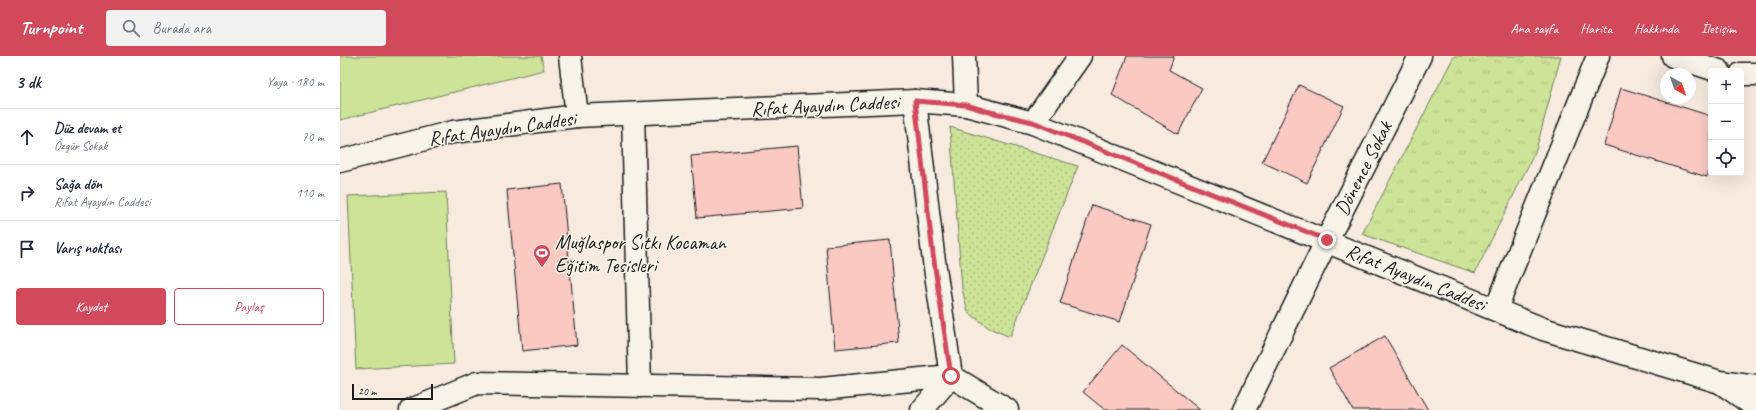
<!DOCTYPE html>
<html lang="tr">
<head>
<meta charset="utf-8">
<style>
	body { margin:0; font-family:Caveat,sans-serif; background:#f2f2f3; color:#1f2937 }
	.controls { position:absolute; right:12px; top:12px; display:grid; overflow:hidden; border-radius:4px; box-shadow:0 4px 16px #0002 }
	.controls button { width:36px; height:36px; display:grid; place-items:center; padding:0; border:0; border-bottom:1px solid #e0e1e3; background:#fff; color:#1f2937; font:20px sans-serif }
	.compass { position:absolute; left:1320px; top:12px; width:36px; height:36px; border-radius:50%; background:#fff; box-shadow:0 4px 16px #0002; rotate:140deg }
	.scale { position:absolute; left:12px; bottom:10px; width:81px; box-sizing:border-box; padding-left:4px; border:2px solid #1c1c1c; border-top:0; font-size:11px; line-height:14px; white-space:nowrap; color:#1c1c1c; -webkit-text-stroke:3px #f7f3e8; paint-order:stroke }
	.stop { position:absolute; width:12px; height:12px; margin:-9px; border:3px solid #d1495b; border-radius:50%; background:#fff }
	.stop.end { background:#d1495b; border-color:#fff; box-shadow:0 1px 4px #0008 }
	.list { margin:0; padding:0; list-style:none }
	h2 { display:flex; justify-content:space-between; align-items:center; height:52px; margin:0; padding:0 16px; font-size:17px }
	h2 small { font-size:13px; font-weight:400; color:#747a83 }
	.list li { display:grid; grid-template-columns:26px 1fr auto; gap:12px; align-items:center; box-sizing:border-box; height:56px; padding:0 16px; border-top:1px solid #e0e1e3 }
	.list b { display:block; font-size:15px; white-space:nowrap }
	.list p { margin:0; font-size:13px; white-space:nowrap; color:#747a83 }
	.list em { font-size:13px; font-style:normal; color:#747a83 }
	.actions { display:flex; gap:8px; padding:12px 16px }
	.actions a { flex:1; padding:9px 0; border:1px solid #d1495b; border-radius:4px; text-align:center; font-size:14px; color:#d1495b }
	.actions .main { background:#d1495b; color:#fff }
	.icon { flex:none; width:22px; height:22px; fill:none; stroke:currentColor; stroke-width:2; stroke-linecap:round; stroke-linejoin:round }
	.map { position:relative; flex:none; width:1416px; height:354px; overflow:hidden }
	header { display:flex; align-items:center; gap:24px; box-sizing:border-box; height:56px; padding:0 20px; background:#d1495b; color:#fff }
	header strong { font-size:19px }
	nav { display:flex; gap:22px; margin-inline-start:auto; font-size:14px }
	.search { width:280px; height:36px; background:#f2f2f3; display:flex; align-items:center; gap:10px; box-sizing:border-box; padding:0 14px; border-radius:4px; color:#747a83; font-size:15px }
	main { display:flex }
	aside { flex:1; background:#fff }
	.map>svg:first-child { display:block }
	.grass { fill:url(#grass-dots); stroke:#74805a }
	.park { fill:url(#park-tufts); stroke:#74805a }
	.pitch { fill:#cce398; stroke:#74805a }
	.building { fill:#f9c9c2; stroke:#1c1c1c }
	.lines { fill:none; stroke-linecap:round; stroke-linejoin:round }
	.minor-casing { stroke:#1c1c1c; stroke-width:25 }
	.tertiary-casing { stroke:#1c1c1c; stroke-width:25 }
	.minor { stroke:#f7f3e8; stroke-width:22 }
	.tertiary { stroke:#f7f3e8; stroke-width:22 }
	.route { stroke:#d1495b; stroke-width:5 }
	.labels { text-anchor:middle; stroke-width:3; stroke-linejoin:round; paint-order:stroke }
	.street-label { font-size:20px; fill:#1c1c1c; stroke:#f7f3e8 }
	.poi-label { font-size:20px; fill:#1c1c1c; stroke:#f7f3e8; text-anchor:start }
</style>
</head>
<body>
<header>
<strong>Turnpoint</strong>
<div class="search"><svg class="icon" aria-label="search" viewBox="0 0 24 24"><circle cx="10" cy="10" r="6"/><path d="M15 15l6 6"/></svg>Burada ara</div>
<nav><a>Ana sayfa</a><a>Harita</a><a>Hakkında</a><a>İletişim</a></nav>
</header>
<main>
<aside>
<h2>3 dk<small>Yaya · 180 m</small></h2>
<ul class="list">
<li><svg class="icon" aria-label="ahead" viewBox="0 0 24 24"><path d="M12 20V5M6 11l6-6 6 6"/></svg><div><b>Düz devam et</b><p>Özgür Sokak</p></div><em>70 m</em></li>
<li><svg class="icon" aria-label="right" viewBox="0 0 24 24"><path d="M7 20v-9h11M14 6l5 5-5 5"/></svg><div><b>Sağa dön</b><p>Rıfat Ayaydın Caddesi</p></div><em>110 m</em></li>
<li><svg class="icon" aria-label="arrive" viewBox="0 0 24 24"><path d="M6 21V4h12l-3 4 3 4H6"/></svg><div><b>Varış noktası</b></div></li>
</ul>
<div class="actions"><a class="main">Kaydet</a><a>Paylaş</a></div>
</aside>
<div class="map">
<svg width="1416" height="354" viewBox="0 0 1416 354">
	<defs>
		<pattern id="grass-dots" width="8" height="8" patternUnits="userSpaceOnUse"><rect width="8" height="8" fill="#cce398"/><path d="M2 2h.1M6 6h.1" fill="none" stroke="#afc282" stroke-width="1.8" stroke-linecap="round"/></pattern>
		<pattern id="park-tufts" width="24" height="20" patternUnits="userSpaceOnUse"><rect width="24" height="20" fill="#cce398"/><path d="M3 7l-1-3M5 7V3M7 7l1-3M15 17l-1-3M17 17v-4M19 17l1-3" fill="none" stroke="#afc282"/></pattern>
	</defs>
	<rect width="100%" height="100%" fill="#f7ebe0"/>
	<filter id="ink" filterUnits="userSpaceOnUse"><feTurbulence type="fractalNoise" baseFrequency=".025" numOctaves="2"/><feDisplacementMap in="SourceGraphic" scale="8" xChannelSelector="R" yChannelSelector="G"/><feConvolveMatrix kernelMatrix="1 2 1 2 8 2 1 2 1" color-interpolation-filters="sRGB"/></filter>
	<g filter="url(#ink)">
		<path class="grass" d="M610,71L738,110L670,281L649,272L628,256L622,233Z"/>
		<path class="park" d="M1114,0H1221L1196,94L1135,217L1022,178Z"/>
		<g class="pitch">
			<path d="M0,0H201L204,14L0,64Z"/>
			<path d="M106,136L114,308L16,313L8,140Z"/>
		</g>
		<g class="building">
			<path d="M787,0H834L829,14L862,32L838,78L772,39Z"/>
			<path d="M959,29L1004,50L967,127L922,106Z"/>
			<path d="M1281,32L1371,60V108L1367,121L1264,89Z"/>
			<path d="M457,90L463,152L357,162L351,100Z"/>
			<path d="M222,128L237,289L182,295L167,134Z"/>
			<path d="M752,149L811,168L780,266L720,247Z"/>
			<path d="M550,184L559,287L495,293L486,190Z"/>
			<path d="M1045,280L1088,354H1013L989,312Z"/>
			<path d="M782,289L860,354H765L743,336Z"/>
		</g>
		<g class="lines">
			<defs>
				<g id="minor">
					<path d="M230,0L237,60"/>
					<path d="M624,0L626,49"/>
					<path d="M1333,0L1379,15"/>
					<path d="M1401,18H1416"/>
					<path d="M575,45L593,198L611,320L582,354"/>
					<path d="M293,58L300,330"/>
					<path d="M693,67L740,0"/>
					<path d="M1156,253L1258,0"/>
					<path d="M71,354L137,327L481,333L611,320L667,354"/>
					<path d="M904,354L987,184L1080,0"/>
				</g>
				<g id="tertiary">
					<path d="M0,105L113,76L237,60L575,45L626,49L693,67L1203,273L1380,326L1416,331"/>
					<path d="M1383,328L1416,351"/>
				</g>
			</defs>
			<use href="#minor" class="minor-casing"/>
			<use href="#tertiary" class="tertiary-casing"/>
			<use href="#minor" class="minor"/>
			<use href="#tertiary" class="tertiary"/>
		</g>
	</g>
	<g class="lines" filter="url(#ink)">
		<path class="route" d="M611,320L593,198L575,45L626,49L646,55L693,66L987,184"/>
	</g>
	<defs>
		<symbol id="stadium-pin" viewBox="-11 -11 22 30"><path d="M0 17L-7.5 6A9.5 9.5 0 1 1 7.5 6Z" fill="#d1495b" stroke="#f7f3e8"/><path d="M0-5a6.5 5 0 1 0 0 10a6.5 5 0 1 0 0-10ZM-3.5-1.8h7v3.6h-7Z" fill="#fff"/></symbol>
	</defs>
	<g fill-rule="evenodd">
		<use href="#stadium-pin" x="192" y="187" width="20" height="27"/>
	</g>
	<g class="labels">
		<g class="street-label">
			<text transform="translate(485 49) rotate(-3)" y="7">Rıfat Ayaydın Caddesi</text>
			<text transform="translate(162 72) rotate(-8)" y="7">Rıfat Ayaydın Caddesi</text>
			<text transform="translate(1023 112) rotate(-63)" y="7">Dönence Sokak</text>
			<text transform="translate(1076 221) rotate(22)" y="7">Rıfat Ayaydın Caddesi</text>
		</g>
		<g class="poi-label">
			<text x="215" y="193">Muğlaspor Sıtkı Kocaman<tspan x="215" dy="23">Eğitim Tesisleri</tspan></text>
		</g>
	</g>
</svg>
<div class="controls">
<button>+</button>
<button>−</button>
<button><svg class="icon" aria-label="locate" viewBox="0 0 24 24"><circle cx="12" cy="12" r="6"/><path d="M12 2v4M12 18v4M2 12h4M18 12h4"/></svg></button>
</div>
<svg class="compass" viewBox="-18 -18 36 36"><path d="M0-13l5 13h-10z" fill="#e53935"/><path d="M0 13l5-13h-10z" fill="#747a83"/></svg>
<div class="scale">20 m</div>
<div class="stop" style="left:611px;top:320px"></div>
<div class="stop end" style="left:987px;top:184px"></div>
</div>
</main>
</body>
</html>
